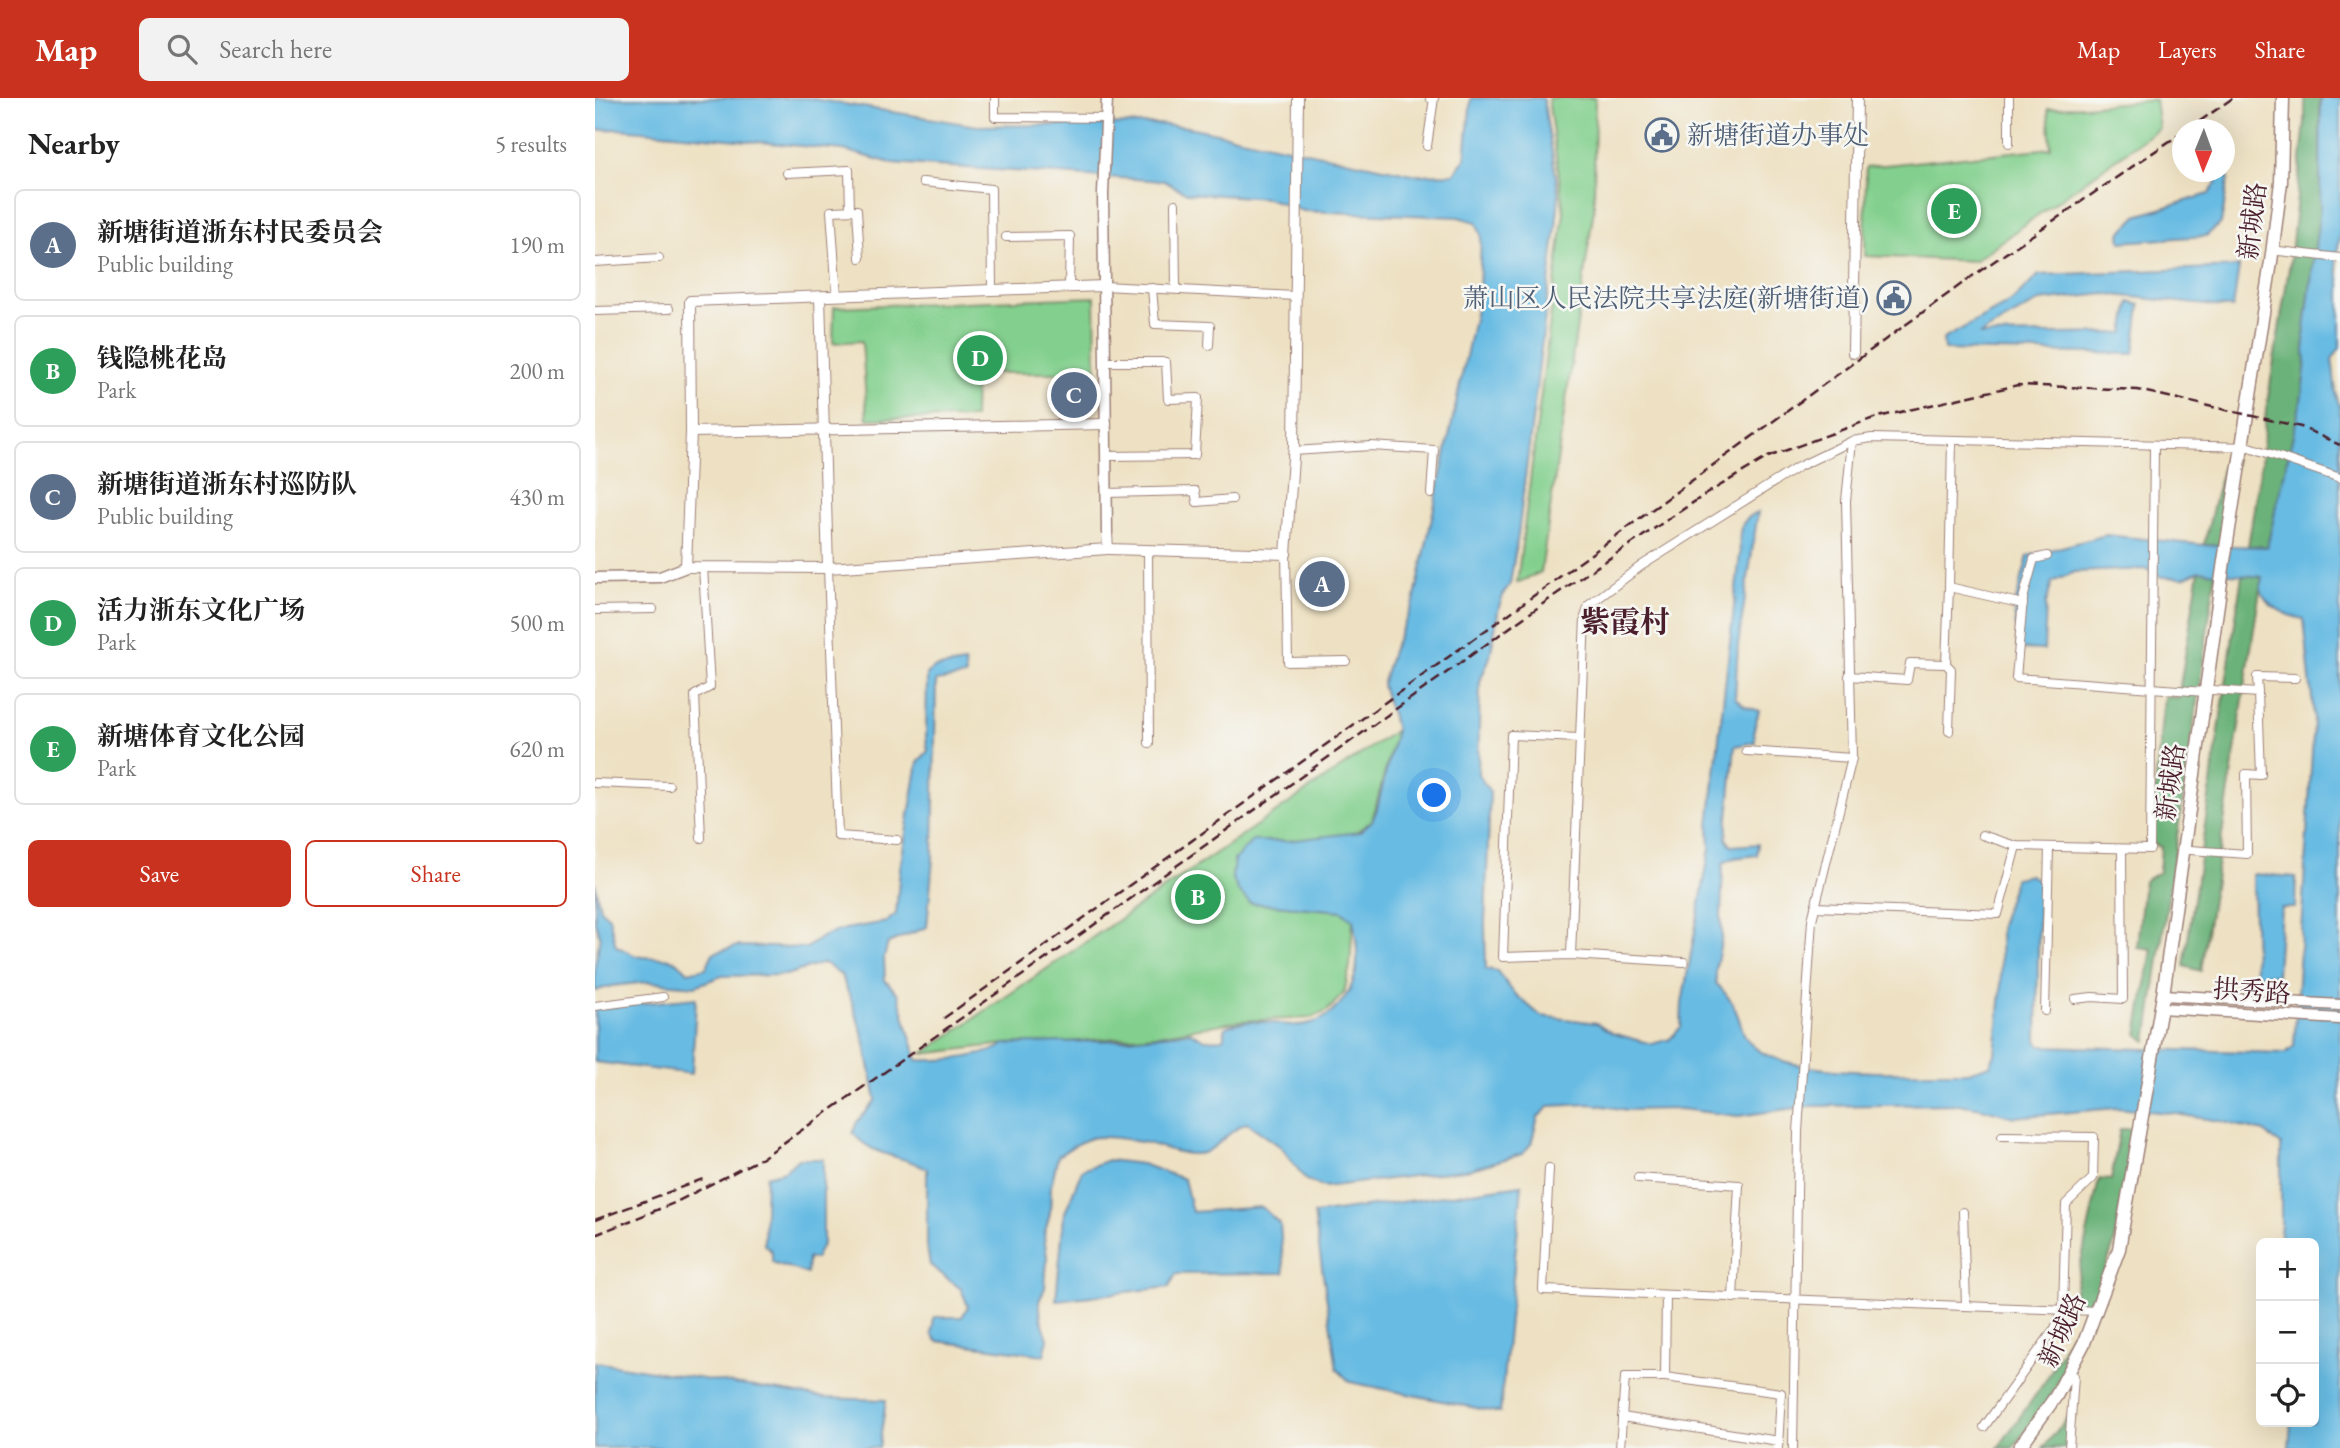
<!DOCTYPE html>
<html lang="en">
<head>
<meta charset="utf-8">
<style>
	body { margin:0; font-family:"EB Garamond","Noto Serif SC",serif; background:#f2f2f2; color:#222 }
	.controls { position:absolute; right:21px; bottom:21px; display:grid; overflow:hidden; border-radius:10px; box-shadow:0 7px 28px #0002 }
	.controls button { width:63px; height:63px; display:grid; place-items:center; padding:0; border:0; border-bottom:2px solid #e0e0e0; background:#fff; color:#222; font:35px sans-serif }
	.compass { position:absolute; left:1577px; top:21px; width:63px; height:63px; border-radius:50%; background:#fff; box-shadow:0 7px 28px #0002; rotate:181deg }
	.you { position:absolute; left:840px; top:698px; width:24px; height:24px; margin:-18px; border:5px solid #fff; border-radius:50%; background:#1a73e8; box-shadow:0 0 0 10px #1a73e833 }
	.badge { display:grid; place-items:center; width:46px; height:46px; border-radius:50%; background:#c8321e; color:#fff; font-size:23px; font-weight:700 }
	.pin { position:absolute; translate:-50% -50%; border:4px solid #fff; box-shadow:0 2px 7px #0006 }
	.list { margin:0; padding:0; list-style:none }
	h2 { display:flex; justify-content:space-between; align-items:center; height:91px; margin:0; padding:0 28px; font-size:30px }
	h2 small { font-size:23px; font-weight:400; color:#767676 }
	.list li { display:grid; grid-template-columns:46px 1fr auto; gap:21px; align-items:center; box-sizing:border-box; height:112px; margin:0 14px 14px; padding:0 14px; border:2px solid #e0e0e0; border-radius:10px }
	.list b { display:block; font-size:26px; white-space:nowrap }
	.list p { margin:0; font-size:23px; white-space:nowrap; color:#767676 }
	.list em { font-size:23px; font-style:normal; color:#767676 }
	.actions { display:flex; gap:14px; padding:21px 28px }
	.actions a { flex:1; padding:16px 0; border:2px solid #c8321e; border-radius:10px; text-align:center; font-size:24px; color:#c8321e }
	.actions .main { background:#c8321e; color:#fff }
	.icon { flex:none; width:38px; height:38px; fill:none; stroke:currentColor; stroke-width:2; stroke-linecap:round; stroke-linejoin:round }
	.map { position:relative; flex:none; width:1745px; height:1350px; overflow:hidden }
	header { display:flex; align-items:center; gap:42px; box-sizing:border-box; height:98px; padding:0 35px; background:#c8321e; color:#fff }
	header strong { font-size:33px }
	nav { display:flex; gap:38px; margin-inline-start:auto; font-size:24px }
	.search { width:490px; height:63px; background:#f2f2f2; display:flex; align-items:center; gap:18px; box-sizing:border-box; padding:0 24px; border-radius:10px; color:#767676; font-size:26px }
	main { display:flex }
	aside { flex:1; background:#fff }
	.map>svg:first-child { display:block }
	.green { fill:#83d08e; stroke:#66785c; stroke-width:2 }
	.forest { fill:#6ab279; stroke:#5a6852; stroke-width:2 }
	.water { fill:#67bbe3; stroke:#586d87; stroke-width:2 }
	.lines { fill:none; stroke-linecap:round; stroke-linejoin:round }
	.minor-casing { stroke:#9c8077; stroke-width:10 }
	.tertiary-casing { stroke:#9c8077; stroke-width:12 }
	.secondary-casing { stroke:#9c8077; stroke-width:13 }
	.primary-casing { stroke:#9c8077; stroke-width:15 }
	.minor { stroke:#fff; stroke-width:8 }
	.tertiary { stroke:#fff; stroke-width:10 }
	.secondary { stroke:#fff; stroke-width:10 }
	.primary { stroke:#fff; stroke-width:12 }
	.rail { stroke:#4a1f2b; stroke-width:2.5; stroke-dasharray:10 5; stroke-linecap:butt }
	.labels { text-anchor:middle; stroke-width:5; stroke-linejoin:round; paint-order:stroke }
	.service-label { font-size:26px; fill:#4e5e75; stroke:#f6f6f2; text-anchor:start }
	.street-label { font-size:26px; fill:#4a1f2b; stroke:#f6f6f2 }
	.quarter-label { font-size:30px; font-weight:bold; fill:#4a1f2b; stroke:#f6f6f2 }
</style>
</head>
<body>
<header>
<strong>Map</strong>
<div class="search"><svg class="icon" aria-label="search" viewBox="0 0 24 24"><circle cx="10" cy="10" r="6"/><path d="M15 15l6 6"/></svg>Search here</div>
<nav><a>Map</a><a>Layers</a><a>Share</a></nav>
</header>
<main>
<aside>
<h2>Nearby<small>5 results</small></h2>
<ul class="list">
<li><span class="badge" style="background:#5c6f8a">A</span><div><b>新塘街道浙东村民委员会</b><p>Public building</p></div><em>190 m</em></li>
<li><span class="badge" style="background:#2e9e5b">B</span><div><b>钱隐桃花岛</b><p>Park</p></div><em>200 m</em></li>
<li><span class="badge" style="background:#5c6f8a">C</span><div><b>新塘街道浙东村巡防队</b><p>Public building</p></div><em>430 m</em></li>
<li><span class="badge" style="background:#2e9e5b">D</span><div><b>活力浙东文化广场</b><p>Park</p></div><em>500 m</em></li>
<li><span class="badge" style="background:#2e9e5b">E</span><div><b>新塘体育文化公园</b><p>Park</p></div><em>620 m</em></li>
</ul>
<div class="actions"><a class="main">Save</a><a>Share</a></div>
</aside>
<div class="map">
<svg width="1745" height="1350" viewBox="0 0 1745 1350">
	<rect width="100%" height="100%" fill="#f6f6f2"/>
	<filter id="ink" filterUnits="userSpaceOnUse"><feTurbulence type="fractalNoise" baseFrequency=".0143" numOctaves="2"/><feDisplacementMap in="SourceGraphic" scale="14" xChannelSelector="R" yChannelSelector="G"/><feConvolveMatrix kernelMatrix="1 2 1 2 8 2 1 2 1" color-interpolation-filters="sRGB"/></filter>
	<filter id="wash" filterUnits="userSpaceOnUse"><feTurbulence type="fractalNoise" baseFrequency=".00686" numOctaves="4" result="noise"/><feDisplacementMap in="SourceGraphic" scale="28" xChannelSelector="R" yChannelSelector="G"/><feGaussianBlur stdDeviation="1.57" result="paint"/><feColorMatrix in="noise" values="0 0 0 0 0 0 0 0 0 0 0 0 0 0 0 0 0 1.4 0 .05"/><feComposite in="paint" operator="in"/></filter>
	<g filter="url(#wash)">
		<rect width="100%" height="100%" fill="#eee1c3"/>
		<g class="green">
			<path d="M953,0H1000L999,110L946,474L922,485L969,114Z"/>
			<path d="M1560,2L1564,30L1379,163L1270,158L1271,69L1456,50L1453,11Z"/>
			<path d="M500,199L501,275H380L379,320L272,321L267,243L238,245L239,209Z"/>
			<path d="M801,632L777,723L655,805L747,813L758,822L755,868L749,895L732,913L716,920L644,923L563,937L459,945L410,946L327,956Z"/>
		</g>
		<g class="forest">
			<path d="M1710,0H1725V110L1709,239L1711,264L1706,303L1672,449L1653,448L1666,366L1671,312L1695,164L1710,24Z"/>
			<path d="M1630,359L1640,362L1625,447H1609Z"/>
			<path d="M1604,472L1621,474L1552,943L1542,936L1557,851L1542,849L1549,783L1564,774L1566,749L1555,745L1569,598L1583,600Z"/>
			<path d="M1647,477L1667,479L1606,873L1589,868Z"/>
			<path d="M1525,1031H1540L1519,1146L1498,1206L1490,1208L1478,1201L1504,1081L1516,1082Z"/>
			<path d="M1479,1230L1489,1231L1454,1302L1418,1350H1403L1451,1282Z"/>
			<path d="M1476,1315L1471,1350H1448Z"/>
		</g>
		<g class="water">
			<path d="M0,0H213L382,28L562,26L593,29L822,77L858,76L870,61L876,0H948L964,97L961,129L923,437L915,486L909,495L904,509L895,559L885,583L883,676L895,694L890,825L891,871L902,873L919,895L946,918L1002,925L1017,935L1057,946L1075,941L1086,929L1087,905L1115,750L1114,727L1145,456C1144,436 1142,423 1163,414L1143,547L1140,600L1150,608L1164,613L1159,631L1160,644L1140,648L1131,741L1137,748L1163,746L1162,757L1139,760L1128,765L1126,819L1127,838L1121,869V885C1131,895 1140,907 1144,921C1148,932 1148,939 1158,948C1196,982 1321,973 1373,974L1395,967L1400,956L1406,894L1405,828L1420,780L1435,777L1444,783L1442,942L1445,948L1691,955L1699,948L1719,621L1709,521C1695,519 1669,508 1666,491C1665,487 1666,483 1667,479L1604,473L1588,480L1567,479L1552,471L1480,474L1457,484L1451,506L1449,552L1423,551L1419,510L1433,458L1511,437L1609,447L1672,449L1706,303L1711,264L1709,239L1725,110L1726,0H1745V138L1741,162L1745,187V250L1737,262C1740,274 1739,299 1745,308V1350H1694L1696,1324H1719V1145H1684L1686,1126V1047L1669,1034L1624,1023L1575,1015L1522,1010L1419,1019L1387,1010L1363,1006L1215,1008L1143,1018L1085,1011L1032,1012L996,1006L955,1008L943,1019L936,1046L927,1056L876,1071L729,1089L711,1082L686,1049L652,1025C634,1031 624,1050 608,1055C594,1058 578,1053 565,1049C550,1044 511,1036 496,1040C484,1043 474,1051 463,1058L456,1088L455,1115L449,1138L452,1159L450,1190L444,1203L446,1220L453,1241L449,1257L342,1243L337,1236L339,1219H367L373,1208L366,1191L335,1167L332,1150V1071C306,1056 278,1060 258,1035L262,1024L281,1002L269,941L257,904L246,877L229,865L191,877L127,878L100,888L53,884L17,888L0,893V868L5,839L0,823V785L5,811L14,819L21,848C28,851 35,856 42,858C65,863 75,853 93,874L111,870L118,855L142,848L211,850L229,838L250,831L291,824L301,816L305,770L323,664L333,653L331,640L332,576L339,570L370,565L371,578L341,583L338,760L332,829L293,845L289,860L290,882L303,896L322,962C347,963 390,960 410,946L524,942L596,934L610,942L628,941L631,929C663,915 688,933 716,925C726,923 737,915 743,908C767,882 764,854 758,822L747,813L655,805L643,793L637,779L639,762L657,743H692L764,734L777,723L782,711L801,632L787,587L797,553L819,504L884,197L886,137L881,124L863,119L708,113L672,100L592,95L569,83L296,65L248,52L25,31L0,32Z"/>
			<path d="M1626,77L1634,79L1626,125L1611,138L1526,144L1525,135L1542,118L1614,96Z"/>
			<path d="M1644,169L1638,210L1510,196L1445,203L1384,237L1529,235L1535,204L1545,207L1539,256L1349,252L1348,241L1416,204L1444,177Z"/>
			<path d="M1658,776L1701,779L1700,810H1686L1682,877L1660,876Z"/>
			<path d="M101,900L97,976L0,964V910Z"/>
			<path d="M203,1061H228V1145L220,1161L213,1160L212,1176L177,1164V1154L169,1146L171,1078L190,1073Z"/>
			<path d="M513,1062L547,1066L589,1081L597,1114L667,1109L685,1126L689,1175L581,1176L574,1189L461,1202L469,1117L487,1072Z"/>
			<path d="M927,1087L905,1315L755,1284L742,1271L719,1116Z"/>
			<path d="M0,1264L229,1300L291,1302L284,1350H0Z"/>
		</g>
	</g>
	<g filter="url(#ink)">
		<g class="lines">
			<defs>
				<g id="minor">
					<path d="M400,0V19L511,20"/>
					<path d="M1414,0V45"/>
					<path d="M832,48L839,0H835"/>
					<path d="M192,75L254,72L255,112"/>
					<path d="M328,84L396,91L397,192"/>
					<path d="M580,106L581,191"/>
					<path d="M411,139L475,138L474,189"/>
					<path d="M1684,153L1745,160"/>
					<path d="M0,164L64,160"/>
					<path d="M509,188L700,198"/>
					<path d="M557,190L560,226L615,228L614,247"/>
					<path d="M242,198L236,113L262,112L265,160"/>
					<path d="M0,213L74,211"/>
					<path d="M510,264H571L573,301L603,300L600,357L511,358"/>
					<path d="M1357,342L1354,489L1428,506"/>
					<path d="M699,353L776,348L839,352L836,396"/>
					<path d="M511,395L600,393L602,404L637,401"/>
					<path d="M553,452L554,645"/>
					<path d="M691,456L693,564L751,563"/>
					<path d="M1452,458L1439,461L1428,501L1421,580L1610,594"/>
					<path d="M233,470L243,738L302,742"/>
					<path d="M0,512L58,511"/>
					<path d="M1351,566L1356,571L1354,633"/>
					<path d="M1254,578L1312,582L1315,565L1351,566L1354,489"/>
					<path d="M1663,595L1662,579L1700,580"/>
					<path d="M984,640L916,637L908,859L976,857L1089,864"/>
					<path d="M1151,653L1257,660L1251,403L1257,343"/>
					<path d="M0,685L74,688"/>
					<path d="M1387,737L1421,748L1555,751L1559,347"/>
					<path d="M106,740L100,597L115,589L108,469"/>
					<path d="M1595,752L1652,756L1651,676L1666,677L1663,595L1617,592"/>
					<path d="M1220,809L1403,816L1421,748"/>
					<path d="M976,857L990,519L994,507L1046,468L1203,369L1257,343L1277,340L1655,349L1745,380"/>
					<path d="M1480,901L1497,899L1528,901L1527,751"/>
					<path d="M0,908L68,899"/>
					<path d="M1450,913L1454,749"/>
					<path d="M954,1070L948,1192L1502,1213"/>
					<path d="M1043,1080L1144,1087L1138,1200"/>
					<path d="M1368,1114L1371,1208"/>
					<path d="M1070,1279L1071,1197"/>
					<path d="M1027,1319L1184,1343"/>
					<path d="M1389,1329L1460,1230L1468,1212L1471,1106L1498,1080L1499,1039L1407,1038"/>
					<path d="M1025,1350L1030,1279H1070L1186,1295L1183,1350"/>
					<path d="M1198,1350L1203,1034L1217,822L1257,660"/>
					<path d="M1474,1350L1479,1278"/>
				</g>
				<g id="tertiary">
					<path d="M509,188L95,203L96,334L511,326"/>
					<path d="M225,199L233,470L513,451"/>
					<path d="M1258,255L1262,0"/>
					<path d="M96,334L91,469L233,470"/>
					<path d="M512,435L513,451L691,456L699,347L703,0"/>
				</g>
				<g id="secondary">
					<path d="M512,0L508,96L512,435"/>
					<path d="M0,480L65,479L91,469"/>
					<path d="M1568,897L1745,907"/>
					<path d="M1565,910L1745,921"/>
				</g>
				<path id="primary" d="M1424,1350L1461,1298L1489,1245L1524,1151L1568,897L1629,463L1676,164L1686,84L1688,0"/>
			</defs>
			<use href="#minor" class="minor-casing"/>
			<use href="#tertiary" class="tertiary-casing"/>
			<use href="#secondary" class="secondary-casing"/>
			<use href="#primary" class="primary-casing"/>
			<use href="#minor" class="minor"/>
			<use href="#tertiary" class="tertiary"/>
			<use href="#secondary" class="secondary"/>
			<use href="#primary" class="primary"/>
			<g class="rail">
				<path d="M1592,32L1638,0"/>
				<path d="M349,920L926,507L1379,177L1588,34"/>
				<path d="M0,1122L108,1081"/>
				<path d="M0,1137L79,1105L167,1060L482,839L970,490L1111,396L1173,359L1279,320L1423,287L1543,292L1706,329L1745,347"/>
			</g>
		</g>
	</g>
	<defs>
		<symbol id="civic-ring" viewBox="-11 -11 22 22"><circle r="9.5" fill="#f6f6f2" stroke="#5c6f8a" stroke-width="1.5"/><path d="M-.6-6.5H3V-4.5H.6V-3L4-1V1h2V6H-6V1h2V-1L-.6-3ZM-1.2 2.5V6h2.4V2.5Z" fill="#5c6f8a"/></symbol>
	</defs>
	<g fill-rule="evenodd">
		<use href="#civic-ring" x="1048" y="18" width="38" height="38"/>
		<use href="#civic-ring" x="1280" y="181" width="38" height="38"/>
	</g>
	<g class="labels">
		<g class="service-label">
			<text x="1092" y="46">新塘街道办事处</text>
			<text x="1274" y="209" text-anchor="end">萧山区人民法院共享法庭(新塘街道)</text>
		</g>
		<g class="street-label">
			<text transform="translate(1657 123) rotate(-83)" y="9">新城路</text>
			<text transform="translate(1575 684) rotate(-82)" y="9">新城路</text>
			<text transform="translate(1657 893) rotate(4)" y="9">拱秀路</text>
			<text transform="translate(1467 1232) rotate(-66)" y="9">新城路</text>
		</g>
		<g class="quarter-label">
			<text x="1030" y="534">紫霞村</text>
		</g>
	</g>
</svg>
<div class="controls">
<button>+</button>
<button>−</button>
<button><svg class="icon" aria-label="locate" viewBox="0 0 24 24"><circle cx="12" cy="12" r="6"/><path d="M12 2v4M12 18v4M2 12h4M18 12h4"/></svg></button>
</div>
<svg class="compass" viewBox="-18 -18 36 36"><path d="M0-13l5 13h-10z" fill="#e53935"/><path d="M0 13l5-13h-10z" fill="#767676"/></svg>
<div class="you"></div>
<div class="pin badge" style="left:727px;top:486px;background:#5c6f8a">A</div>
<div class="pin badge" style="left:603px;top:799px;background:#2e9e5b">B</div>
<div class="pin badge" style="left:479px;top:297px;background:#5c6f8a">C</div>
<div class="pin badge" style="left:385px;top:260px;background:#2e9e5b">D</div>
<div class="pin badge" style="left:1359px;top:113px;background:#2e9e5b">E</div>
</div>
</main>
</body>
</html>
